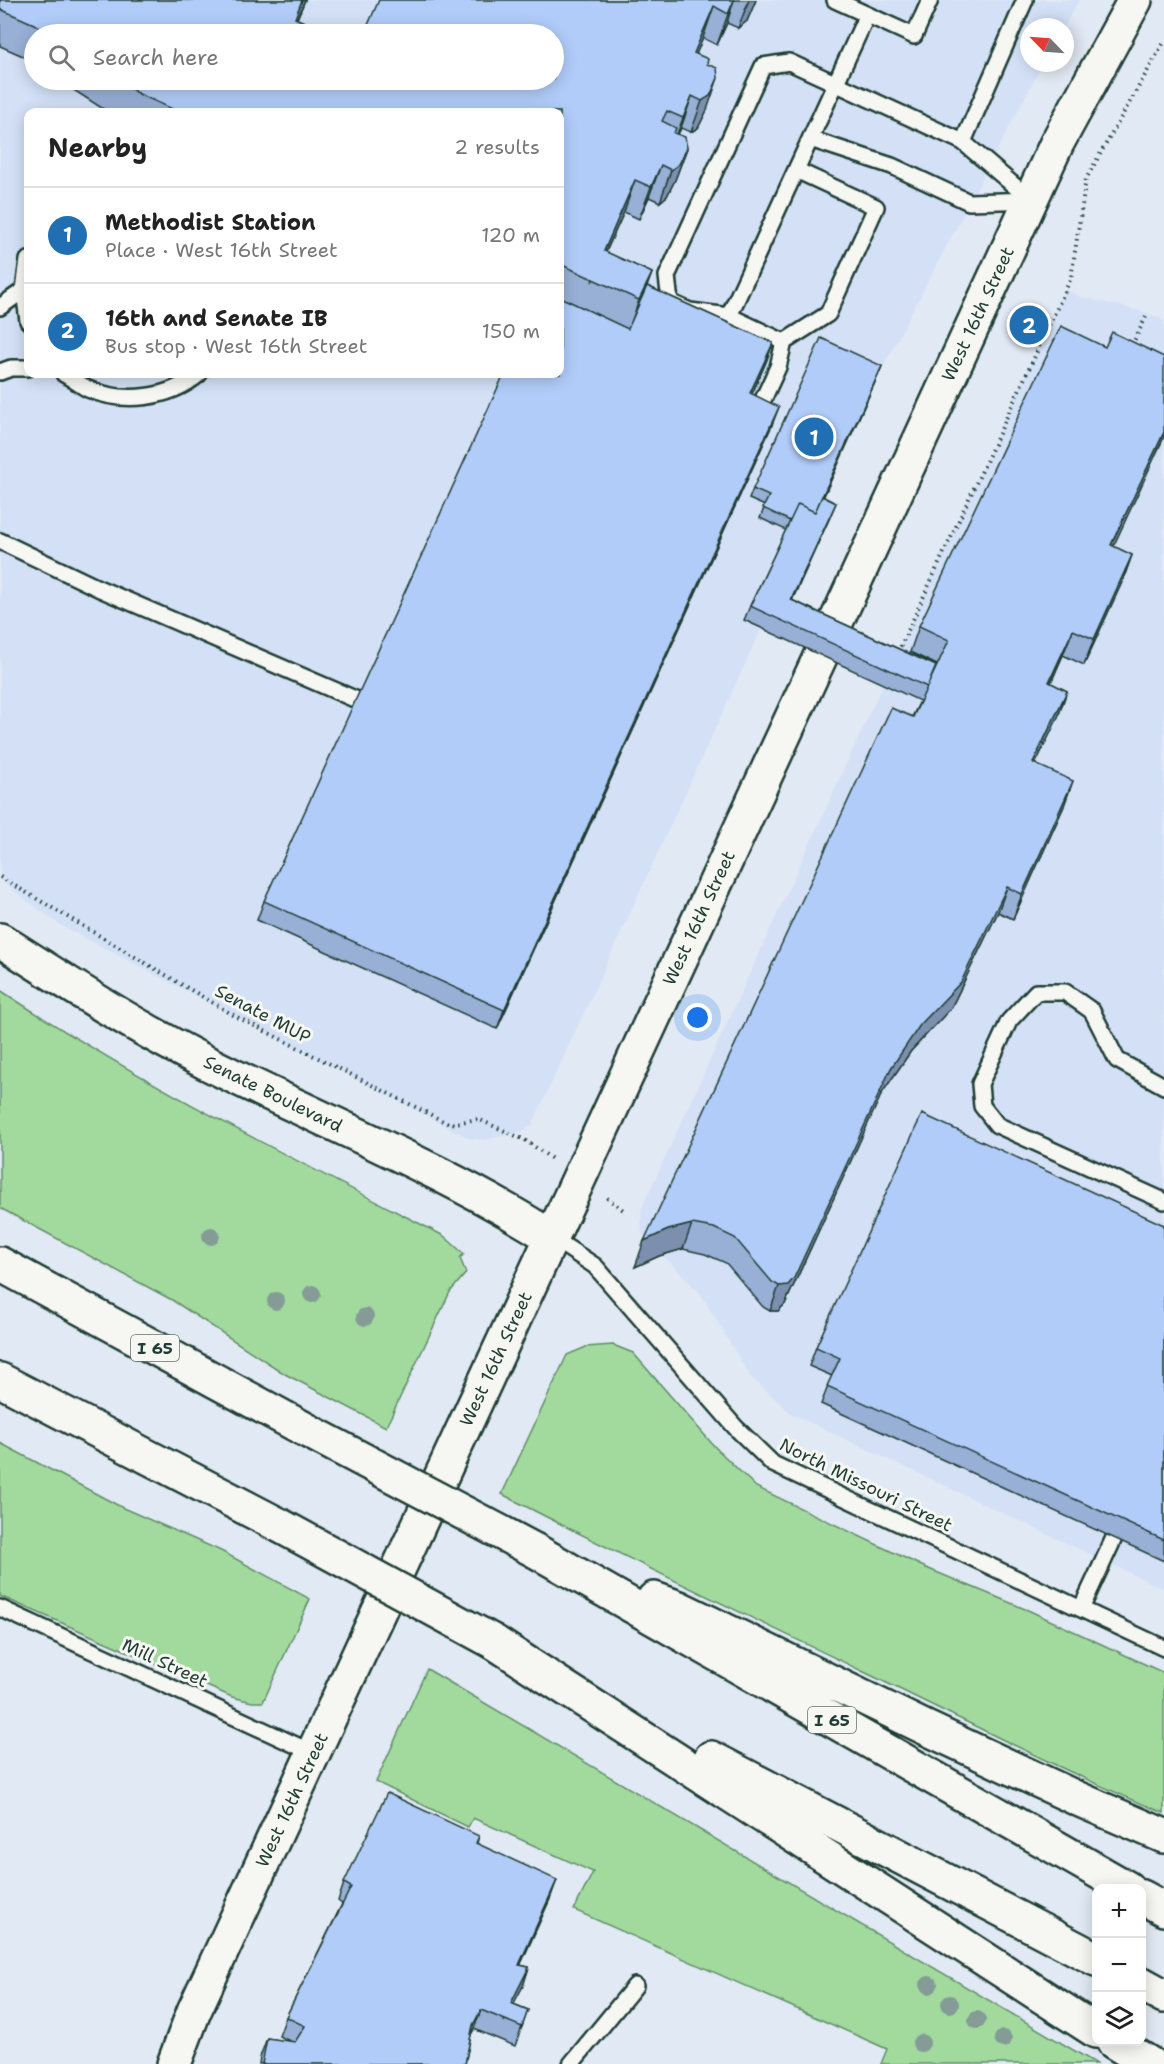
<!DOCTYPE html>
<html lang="en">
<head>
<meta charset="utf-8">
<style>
	body { margin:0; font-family:"Shantell Sans",sans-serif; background:#f2f2f2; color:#222 }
	.controls { position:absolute; right:18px; bottom:18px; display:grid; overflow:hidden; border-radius:12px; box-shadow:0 3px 15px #0003 }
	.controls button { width:54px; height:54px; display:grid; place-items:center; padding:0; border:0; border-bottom:2px solid #e0e0e0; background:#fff; color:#222; font:30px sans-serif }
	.compass { position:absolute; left:1020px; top:18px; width:54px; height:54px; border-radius:50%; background:#fff; box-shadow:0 3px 15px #0003; rotate:295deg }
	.you { position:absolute; left:698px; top:1018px; width:21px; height:21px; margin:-15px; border:4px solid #fff; border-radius:50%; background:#1a73e8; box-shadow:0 0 0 9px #1a73e833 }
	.badge { display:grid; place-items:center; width:39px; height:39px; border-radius:50%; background:#1f6fb2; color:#fff; font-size:20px; font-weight:700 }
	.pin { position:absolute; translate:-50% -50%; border:3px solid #fff; box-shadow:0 2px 6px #0006 }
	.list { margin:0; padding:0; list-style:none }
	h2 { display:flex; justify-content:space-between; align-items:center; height:78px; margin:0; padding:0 24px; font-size:26px }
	h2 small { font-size:20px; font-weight:400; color:#767676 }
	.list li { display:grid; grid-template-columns:39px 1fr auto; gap:18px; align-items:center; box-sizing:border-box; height:96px; padding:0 24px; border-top:2px solid #e0e0e0 }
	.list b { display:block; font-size:22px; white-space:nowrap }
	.list p { margin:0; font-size:20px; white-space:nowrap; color:#767676 }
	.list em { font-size:20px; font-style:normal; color:#767676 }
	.icon { flex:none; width:33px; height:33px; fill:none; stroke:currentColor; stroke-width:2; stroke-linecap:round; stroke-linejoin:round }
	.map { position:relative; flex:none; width:1164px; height:2064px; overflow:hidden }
	.search { position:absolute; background:#fff; box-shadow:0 3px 15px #0003; left:24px; top:24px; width:540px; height:66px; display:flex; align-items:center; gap:15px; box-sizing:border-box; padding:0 21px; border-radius:33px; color:#767676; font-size:22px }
	.panel { position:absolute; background:#fff; box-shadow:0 3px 15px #0003; left:24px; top:108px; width:540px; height:270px; border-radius:12px }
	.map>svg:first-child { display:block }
	.built { fill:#d3e0f6; fill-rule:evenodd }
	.green { fill:#a2da9e; stroke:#608c69; stroke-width:1.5 }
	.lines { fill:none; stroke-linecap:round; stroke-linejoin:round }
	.lane-casing { stroke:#1f3d34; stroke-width:20 }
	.secondary-casing { stroke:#1f3d34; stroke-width:38 }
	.highway-casing { stroke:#1f3d34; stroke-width:38 }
	.path { stroke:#1f3d34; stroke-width:4; stroke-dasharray:1.5 4.5; stroke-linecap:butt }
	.lane { stroke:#f6f6f2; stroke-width:15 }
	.secondary { stroke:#f6f6f2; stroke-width:33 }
	.highway { stroke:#f6f6f2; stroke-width:33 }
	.highway-bridge-casing { stroke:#1f3d34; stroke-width:38; stroke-linecap:butt }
	.highway-bridge { stroke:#f6f6f2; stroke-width:33 }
	.tree { fill:#859b96 }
	.wall { fill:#98afd6; stroke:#1f3d34; stroke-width:1.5 }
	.shaded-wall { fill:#7c8fae; stroke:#1f3d34; stroke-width:1.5 }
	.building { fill:#b1ccf9; stroke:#1f3d34; stroke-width:1.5 }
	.labels { text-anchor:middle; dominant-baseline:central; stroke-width:6; stroke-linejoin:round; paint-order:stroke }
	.shield { fill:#f6f6f2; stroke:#60746d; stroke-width:1.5 }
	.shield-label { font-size:16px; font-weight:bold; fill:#1f3d34 }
	.street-label { font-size:18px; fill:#1f3d34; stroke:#f6f6f2 }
</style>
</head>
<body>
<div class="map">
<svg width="1164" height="2064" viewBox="0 0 1164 2064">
	<rect width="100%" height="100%" fill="#e1e9f4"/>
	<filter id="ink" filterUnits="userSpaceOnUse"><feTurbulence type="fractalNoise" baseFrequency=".0167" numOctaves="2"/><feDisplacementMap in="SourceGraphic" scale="12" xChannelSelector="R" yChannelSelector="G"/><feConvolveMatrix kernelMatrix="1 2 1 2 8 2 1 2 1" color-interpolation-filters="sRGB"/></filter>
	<g filter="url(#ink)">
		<path class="built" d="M0 0H1079L1064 27H1029V63H1043L878 376 532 1125 520 1132 485 1140 469 1138 60 925 0 880ZM34 34H554V80H34ZM28 112H560V374H28Z
			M1065 289 1078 296 1148 313 1164 321V1589L792 1414 750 1376 700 1293 642 1234 641 1210Z"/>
		<path class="green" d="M0 990C142 1084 293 1159 444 1236L464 1254 460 1258 466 1273 450 1292 386 1427 285 1374 172 1300 0 1208Z
			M613 1345 633 1353 715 1447 756 1487 924 1567 1030 1611 1164 1673V1813C1062 1771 964 1720 864 1672 743 1613 622 1557 502 1494L567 1355 586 1347Z
			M0 1443 123 1508 221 1551 310 1599 263 1702H252L232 1697 0 1596Z
			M427 1669 1097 2064H881L887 2049 574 1910 593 1872 473 1818 468 1827 376 1782Z"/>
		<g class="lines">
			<defs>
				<path id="lane" d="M835 0 914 36 930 0
					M810 139 892 166 969 202 1031 200
					M963 142 1025 0
					M796 170 876 207 828 314 784 342 729 316 690 311 670 302 667 276 763 66 789 62 963 142 1031 200
					M28 260 24 290 28 321
					M0 307 24 290
					M729 316 867 15
					M0 372 11 368H28
					M64 374C72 378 80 385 88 389 124 404 169 399 199 374
					M755 417 778 367 784 342
					M0 541 98 588 357 700
					M1164 1086 1117 1060 1092 1011 1065 992H1036L1009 1021 980 1084 982 1106 997 1125 1164 1201
					M551 1237 595 1266 736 1428 773 1464 1164 1648
					M0 1608 315 1754
					M1081 1609 1114 1538
					M571 2064 635 1986"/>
				<path id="secondary" d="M831 633 1057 143 1135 0
					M0 940C67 983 135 1027 207 1063 322 1121 442 1168 551 1237
					M174 2064 194 2011 821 655"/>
				<path id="highway" d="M0 1264 310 1432
					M0 1380 279 1525
					M536 1551 1127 1888
					M654 1599 679 1608 924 1727 1076 1798 1164 1836
					M494 1642 1096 2031
					M711 1758 1096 1959
					M1142 1897 1164 1909
					M1142 1984 1164 1996
					M1114 2042 1150 2064"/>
			</defs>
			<use href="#lane" class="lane-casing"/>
			<use href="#secondary" class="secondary-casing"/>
			<use href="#highway" class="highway-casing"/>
			<path class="path" d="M1132 345 1148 313
				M898 652 1071 278 1086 179 1164 42
				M0 877 235 1016 449 1124 478 1119 525 1140 552 1159
				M607 1198 626 1212"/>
			<use href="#lane" class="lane"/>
			<use href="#secondary" class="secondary"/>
			<use href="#highway" class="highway"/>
			<defs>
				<path id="highway-bridge" d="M310 1432 536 1551
					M279 1525 494 1642"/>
			</defs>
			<use href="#highway-bridge" class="highway-bridge-casing"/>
			<use href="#highway-bridge" class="highway-bridge"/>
		</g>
		<g class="tree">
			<circle cx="211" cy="1236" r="9"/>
			<circle cx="312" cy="1294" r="9"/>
			<circle cx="276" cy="1301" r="9"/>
			<circle cx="365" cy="1317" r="9"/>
			<circle cx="929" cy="1985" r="9"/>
			<circle cx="950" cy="2004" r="9"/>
			<circle cx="977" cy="2020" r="9"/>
			<circle cx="1003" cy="2039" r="9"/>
			<circle cx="921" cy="2043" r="9"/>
		</g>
		<path class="wall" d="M0 0H305L297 19 332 34H34V64L23 56 0 46Z
			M379 0H756L747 21 738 28 727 23 717 45 703 38 696 54 707 64V110L698 128 691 132 681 128 678 134 687 148 675 180 667 196 660 202 649 197 639 219 624 212 606 252 652 273 647 286 773 343 766 362 752 394 772 425 497 1029 257 920 264 901 560 374V112H108L58 80H554Z
			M882 366 824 496 830 517 792 600 936 666 937 665 910 652 919 626 1113 546 1132 555 1123 580 1084 665 1063 655 1051 683 1067 691 1058 717 1035 764 1064 806 1013 919 998 912 951 1008 911 1051 882 1093 785 1304 778 1311H770L763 1307 726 1263 705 1254 683 1249 659 1256 635 1267 920 701 744 620 750 606 786 530 760 518 765 506 749 499 753 489Z
			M1164 1225V1561L821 1404 832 1376 809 1366 816 1347Z
			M479 1836 477 1843 550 1899 520 1965 529 1967 523 1986 513 2004 528 2010 515 2046 474 2029 471 2034 465 2064H259L260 2057 267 2038 292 2042 279 2036 286 2017 342 1904 338 1901 344 1883Z"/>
		<path class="shaded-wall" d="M302 0H305L290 34 295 18Z
			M734 0 727 23 717 45 728 14Z
			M749 0H756L747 21 738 28Z
			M714 6 703 38 683 85 694 53Z
			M718 78 707 110 698 128 691 132 702 101Z
			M692 96 681 128 671 150 683 118Z
			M687 148 675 180 667 196 660 202 671 170Z
			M661 165 649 197 639 219 651 187Z
			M635 180 624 212 592 282 604 251Z
			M652 273 640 305 628 332 639 300Z
			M773 343 766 362 744 412 750 393Z
			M882 366 878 376 810 526 814 516Z
			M779 407 772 425 497 1029 504 1010Z
			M1164 432V437L1102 571 1111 545Z
			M836 503 830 517 786 614 791 600Z
			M1132 555 1123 580 1084 665 1094 639Z
			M1073 630 1063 655 1040 707 1049 682Z
			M1067 691 1058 717 1024 788 1033 763Z
			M1073 781 1064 806 1013 919 1022 894Z
			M1007 887 998 912 951 1008 911 1051 882 1093 785 1304 778 1311H770L779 1286 891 1068Z
			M692 1224 683 1249 659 1256 635 1267 644 1241 668 1230Z
			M557 1880 550 1899 512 1984 519 1965Z
			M529 1967 523 1986 504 2022 511 2003Z
			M481 2010 474 2029 466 2044 473 2025Z"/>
		<path class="building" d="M0 0H302L295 18 332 34H49L34 24 0 9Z
			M379 0H734L728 14 714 6 694 53 708 59 707 64 717 68 718 78 710 96 702 101 692 96 683 118 667 111 662 121 676 128 674 133 685 137 687 148 679 164 671 170 661 165 651 187 635 180 604 251 652 273 639 300 560 264V112H179L139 94 117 80H554V34H364Z
			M647 286 773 343 750 393 779 407 504 1010 264 901 504 374H560V297L628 329Z
			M1061 326 1105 347 1112 332 1164 357V432L1111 545 1132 555 1094 639 1073 630 1049 682 1067 691 1033 763 1073 781 1022 894 1007 887 961 982 920 1025 891 1068 794 1278 788 1285 779 1286 772 1282 735 1238 714 1228 692 1224 668 1230 644 1241 891 708 913 717 949 640 919 626Z
			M821 338 882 366 815 512 798 504 790 521 763 508 769 496 753 489Z
			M822 496 836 503 791 600 936 666 927 687 750 606 798 504 815 512Z
			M922 1114 1164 1225V1540L827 1386 840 1358 816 1347Z
			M387 1793 479 1836 476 1843 557 1880 519 1965 529 1967 511 2003 528 2010 522 2027 481 2010 473 2025 465 2064H262L267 2038 295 2042 305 2026 286 2017 351 1887 344 1883Z"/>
	</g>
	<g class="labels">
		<g class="shield">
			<rect x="131" y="1335" width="48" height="26" rx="4.5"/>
			<rect x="808" y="1707" width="48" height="26" rx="4.5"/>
		</g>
		<g class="shield-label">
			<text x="155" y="1348">I 65</text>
			<text x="832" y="1720">I 65</text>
		</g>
		<g class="street-label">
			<text transform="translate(978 314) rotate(-65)">West 16th Street</text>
			<text transform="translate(699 918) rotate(-65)">West 16th Street</text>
			<text transform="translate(263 1014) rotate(28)">Senate MUP</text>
			<text transform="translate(273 1094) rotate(26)">Senate Boulevard</text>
			<text transform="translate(496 1359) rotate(-65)">West 16th Street</text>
			<text transform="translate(866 1485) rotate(26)">North Missouri Street</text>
			<text transform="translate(165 1663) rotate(25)">Mill Street</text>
			<text transform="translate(292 1800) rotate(-65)">West 16th Street</text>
		</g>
	</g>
</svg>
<div class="controls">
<button>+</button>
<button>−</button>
<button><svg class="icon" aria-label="layers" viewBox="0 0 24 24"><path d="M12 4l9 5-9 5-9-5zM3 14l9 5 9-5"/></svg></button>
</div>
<svg class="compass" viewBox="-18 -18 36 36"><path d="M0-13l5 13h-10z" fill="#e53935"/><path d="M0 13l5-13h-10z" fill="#767676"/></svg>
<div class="you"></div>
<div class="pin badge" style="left:814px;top:437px">1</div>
<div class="pin badge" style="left:1029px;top:325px">2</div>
<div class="search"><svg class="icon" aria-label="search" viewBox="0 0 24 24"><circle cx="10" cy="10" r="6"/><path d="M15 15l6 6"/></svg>Search here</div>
<section class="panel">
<h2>Nearby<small>2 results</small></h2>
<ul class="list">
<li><span class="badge">1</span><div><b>Methodist Station</b><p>Place · West 16th Street</p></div><em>120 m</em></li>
<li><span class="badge">2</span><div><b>16th and Senate IB</b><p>Bus stop · West 16th Street</p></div><em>150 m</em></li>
</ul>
</section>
</div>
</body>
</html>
